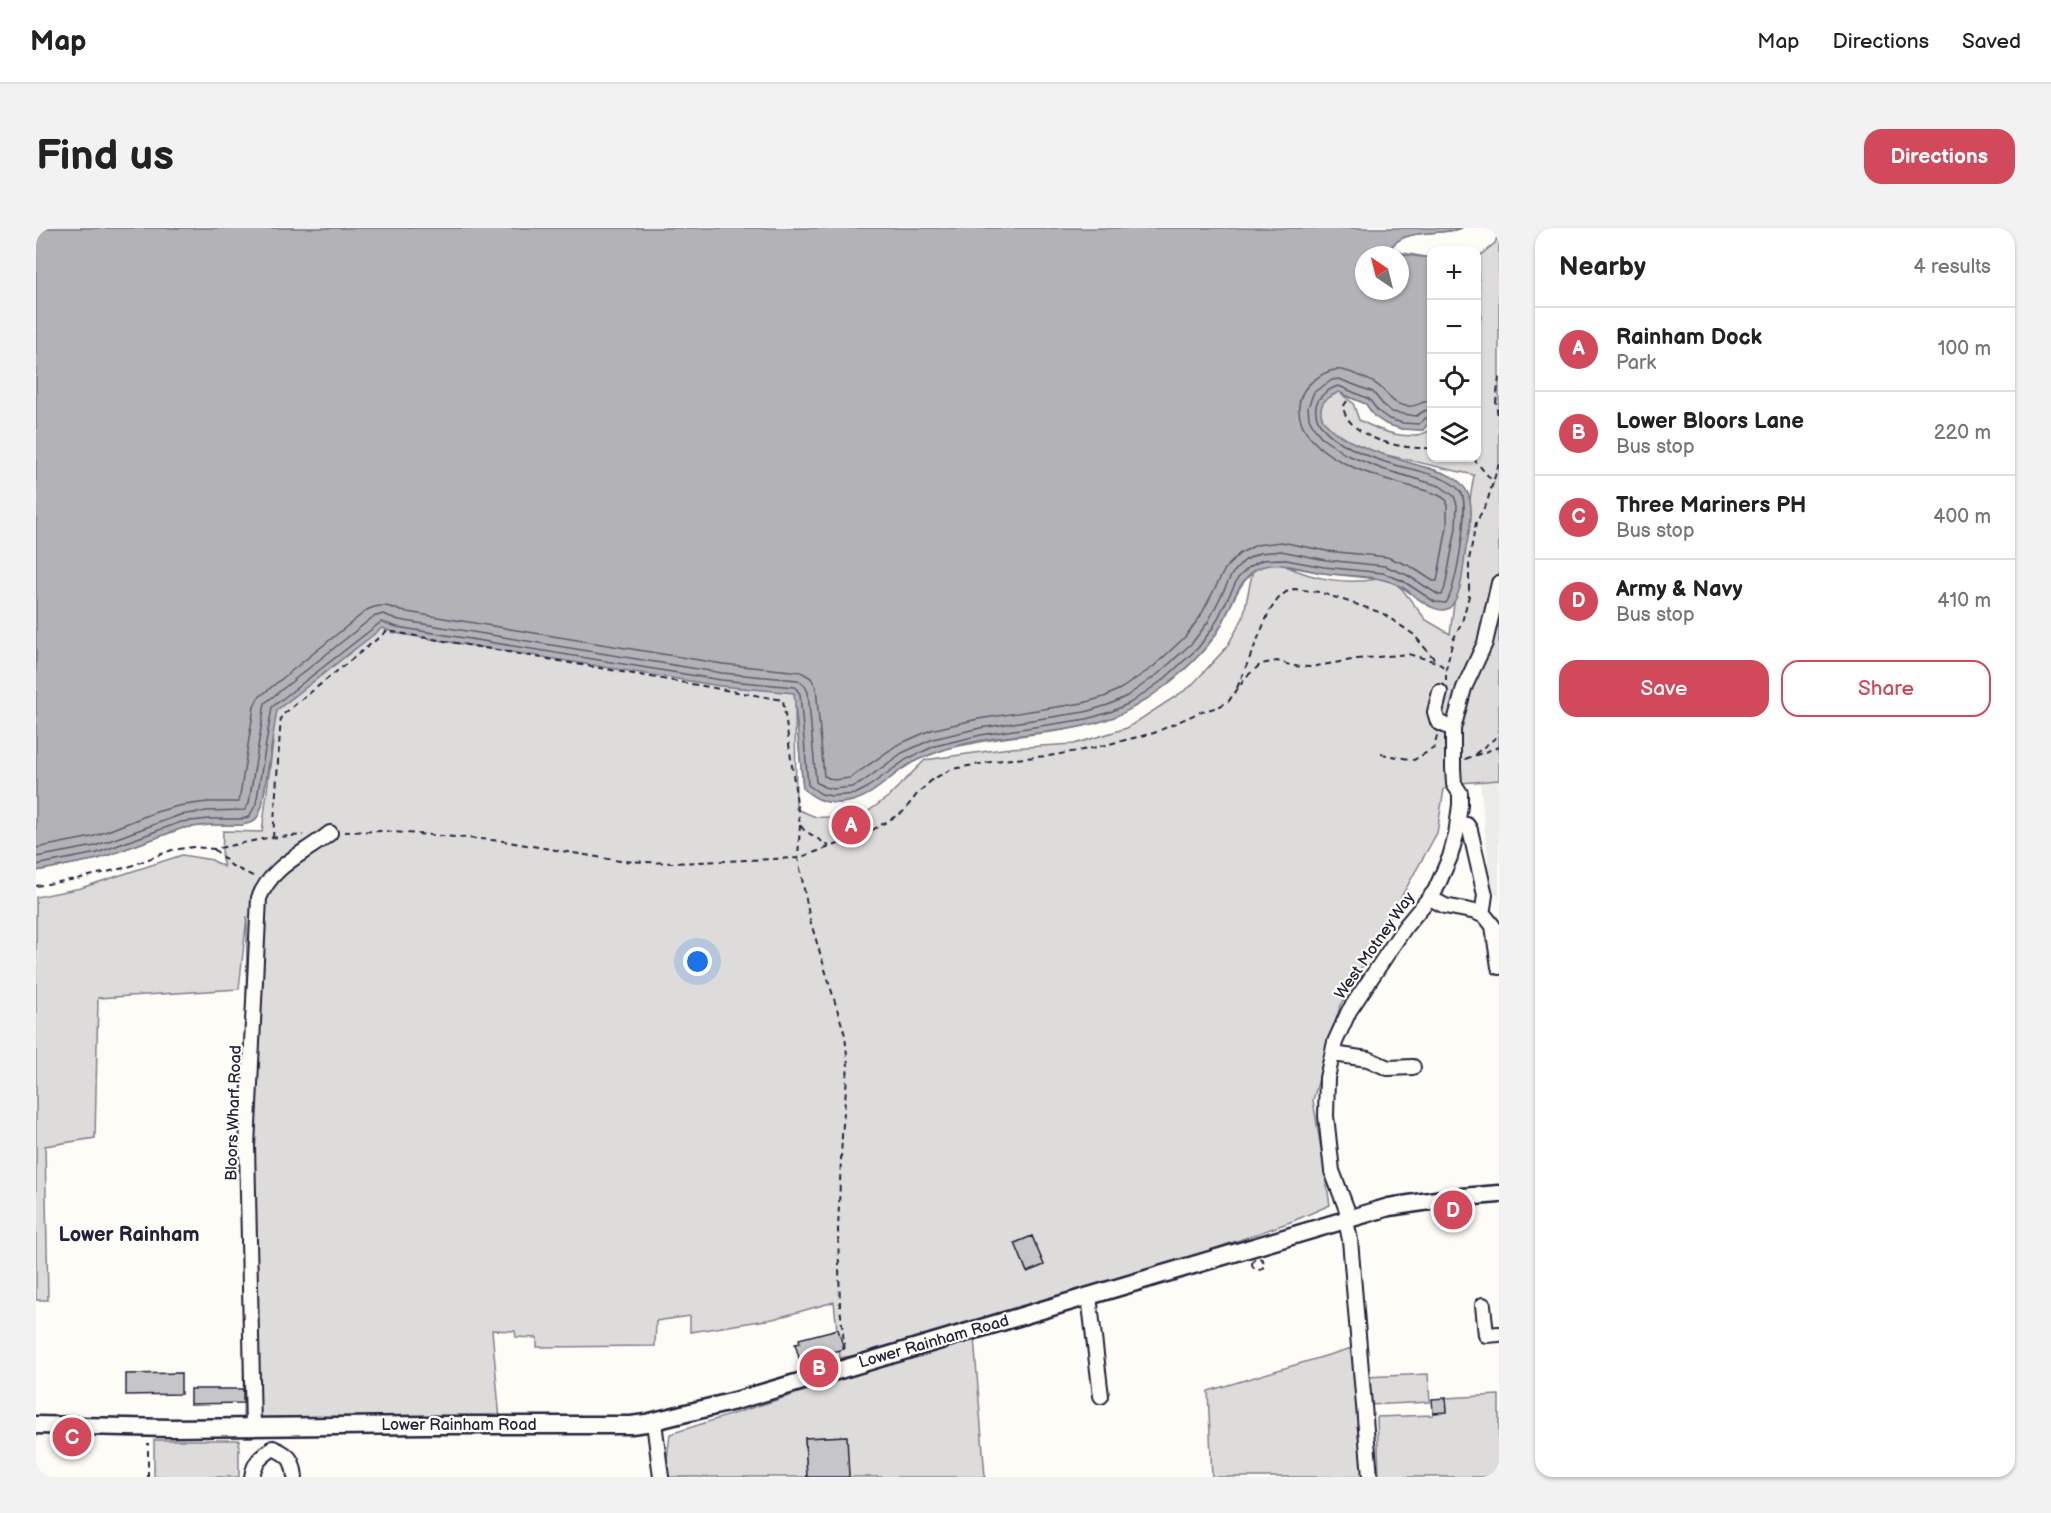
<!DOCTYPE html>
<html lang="en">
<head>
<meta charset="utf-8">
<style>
	body { margin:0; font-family:"Balsamiq Sans",sans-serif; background:#f2f2f2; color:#222 }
	.controls { position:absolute; right:18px; top:18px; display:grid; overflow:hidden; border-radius:12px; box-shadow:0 2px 4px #0004 }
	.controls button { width:54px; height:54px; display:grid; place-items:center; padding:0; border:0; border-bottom:2px solid #e0e0e0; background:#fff; color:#222; font:30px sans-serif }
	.compass { position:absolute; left:1319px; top:18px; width:54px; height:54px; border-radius:50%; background:#fff; box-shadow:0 2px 4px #0004; rotate:325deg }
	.you { position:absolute; left:662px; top:734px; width:21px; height:21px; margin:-15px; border:4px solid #fff; border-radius:50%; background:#1a73e8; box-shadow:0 0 0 9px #1a73e833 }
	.badge { display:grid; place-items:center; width:39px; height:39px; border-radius:50%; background:#d1495b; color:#fff; font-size:20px; font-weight:700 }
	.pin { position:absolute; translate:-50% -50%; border:3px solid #fff; box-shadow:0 2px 6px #0006 }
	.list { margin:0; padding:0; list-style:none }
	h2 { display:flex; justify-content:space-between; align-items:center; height:78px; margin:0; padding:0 24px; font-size:26px }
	h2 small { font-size:20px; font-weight:400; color:#767676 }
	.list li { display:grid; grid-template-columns:39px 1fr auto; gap:18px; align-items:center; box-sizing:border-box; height:84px; padding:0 24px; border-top:2px solid #e0e0e0 }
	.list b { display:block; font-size:22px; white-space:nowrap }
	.list p { margin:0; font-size:20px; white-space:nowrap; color:#767676 }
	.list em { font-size:20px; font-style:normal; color:#767676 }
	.actions { display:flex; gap:12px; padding:18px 24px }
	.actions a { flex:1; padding:14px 0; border:2px solid #d1495b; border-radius:18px; text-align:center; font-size:21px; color:#d1495b }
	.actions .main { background:#d1495b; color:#fff }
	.icon { flex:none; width:33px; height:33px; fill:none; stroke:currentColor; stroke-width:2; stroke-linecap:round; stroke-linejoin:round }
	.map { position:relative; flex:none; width:1463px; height:1249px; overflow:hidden; border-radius:18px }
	header { display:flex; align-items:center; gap:36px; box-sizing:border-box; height:84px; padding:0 30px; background:#fff; border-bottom:2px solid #e0e0e0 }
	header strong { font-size:28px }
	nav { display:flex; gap:33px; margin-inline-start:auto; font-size:21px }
	.intro { display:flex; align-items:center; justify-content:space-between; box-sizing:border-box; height:144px; padding:0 36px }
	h1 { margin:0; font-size:42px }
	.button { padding:15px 27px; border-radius:18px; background:#d1495b; color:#fff; font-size:21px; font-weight:700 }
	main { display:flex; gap:36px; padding:0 36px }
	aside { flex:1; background:#fff; border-radius:18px; box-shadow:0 2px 4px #0004 }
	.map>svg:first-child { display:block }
	.built { fill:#ecece9 }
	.green { fill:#dddcdb; stroke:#807f8b; stroke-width:1.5; fill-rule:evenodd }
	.water { fill:#b2b2b7; stroke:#787885; stroke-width:1.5; fill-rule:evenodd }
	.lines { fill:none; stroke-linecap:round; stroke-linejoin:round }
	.shore { stroke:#5c5c6d; stroke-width:1.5 }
	.building { fill:#c6c6c8; stroke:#22223b; stroke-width:1.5 }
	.minor-casing { stroke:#22223b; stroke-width:18 }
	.major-casing { stroke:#22223b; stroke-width:21 }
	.path { stroke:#22223b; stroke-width:2; stroke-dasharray:6 4.5; stroke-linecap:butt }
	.minor { stroke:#fdfcf7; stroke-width:14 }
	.major { stroke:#fdfcf7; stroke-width:16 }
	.labels { text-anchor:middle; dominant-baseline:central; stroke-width:4.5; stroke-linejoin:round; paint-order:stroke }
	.street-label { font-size:16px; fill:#22223b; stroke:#fdfcf7 }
	.quarter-label { font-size:20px; font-weight:bold; fill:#22223b; stroke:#fdfcf7 }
</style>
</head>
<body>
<header>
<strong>Map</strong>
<nav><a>Map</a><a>Directions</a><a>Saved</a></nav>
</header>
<div class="intro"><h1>Find us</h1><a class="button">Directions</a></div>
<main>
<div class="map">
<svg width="1463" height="1249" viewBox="0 0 1463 1249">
	<rect width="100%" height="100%" fill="#fdfcf7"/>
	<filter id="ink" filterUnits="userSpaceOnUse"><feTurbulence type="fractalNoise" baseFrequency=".0167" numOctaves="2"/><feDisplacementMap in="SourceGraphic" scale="12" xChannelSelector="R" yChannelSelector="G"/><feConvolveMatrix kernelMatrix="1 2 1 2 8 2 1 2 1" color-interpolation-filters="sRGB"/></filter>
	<g filter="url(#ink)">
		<path class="built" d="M1463 552V674L1461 667 1457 664 1454 652 1444 554Z"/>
		<path class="green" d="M0 0H637L743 60 1426 0C1404 8 1371 0 1356 18L1357 23 1395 30V192L1387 202 1366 201 1350 196 1338 188 1330 176 1305 166 1317 175 1323 192C1344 203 1372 215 1395 202L1396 230H1440V107L1445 89 1441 30 1459 15 1463 4V552L1424 555 1408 561 1401 605 1304 778 1277 872 1294 977 1257 993 1158 1028 1022 1073 979 1081 866 1118 804 1130 798 1074 737 1091 654 1104V1088L620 1093 619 1118 501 1119V1110L480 1109 479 1103 456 1102 464 1192 207 1196 211 688 203 761 62 770 59 910 9 918 12 1072H0V669L45 660 146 627 176 632 188 639 186 631 187 603 226 604 237 514 226 578 222 588 217 594 206 597H173L147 600 62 631 0 643ZM1328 27H1364V63H1328ZM1346 226 1438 247 1434 271C1421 236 1375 241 1346 226ZM1250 338 1287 345 1341 351C1311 357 1277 351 1250 338ZM1216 346 1207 390 1190 420 1154 459 1091 500 1038 516 974 520 889 532 852 569 823 590 780 589 760 581 759 477 767 560C779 572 795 577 812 574 837 569 853 548 874 536 881 531 891 528 899 525 910 520 922 518 934 516 981 505 1032 507 1077 489 1097 482 1115 469 1131 456 1151 440 1171 422 1184 400 1194 383 1200 358 1216 346ZM1361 357C1379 364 1400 394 1418 375L1414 406 1390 392 1366 361ZM996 1008 1008 1037 991 1044 979 1015Z
			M938 1109 949 1249H813L810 1208 769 1210 771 1249H629L634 1206Z
			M1316 1120 1329 1249H1176L1172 1163Z
			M1392 1146 1394 1174 1332 1177 1330 1149Z
			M1463 1167V1249H1343L1341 1189 1397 1187V1185L1411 1183 1410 1170Z
			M118 1212H203V1249H118Z"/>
		<path class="water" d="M0 0H1426C1404 8 1371 0 1356 18L1357 23 1362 26 1395 30V192L1387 202 1366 201 1350 196 1338 188 1330 176 1303 164C1297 167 1288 171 1286 177 1272 214 1389 237 1410 246 1418 249 1426 255 1430 262 1440 278 1433 303 1430 320 1427 337 1427 363 1416 377 1404 393 1378 366 1366 359 1342 346 1313 349 1287 345 1273 343 1259 338 1245 337 1234 336 1223 338 1215 345 1199 359 1194 383 1183 401 1170 423 1148 443 1128 459 1112 470 1096 482 1078 489 1022 511 955 502 899 525 891 528 882 531 874 536 853 548 837 570 811 574 794 577 779 572 767 560L758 465 684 458 359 405 346 400 241 482 226 578 222 588 217 594 206 597H173L147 600 62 631 0 643ZM1328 27H1364V63H1328Z"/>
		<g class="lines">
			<path class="shore" d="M0 620 56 609 120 584 142 578 171 574H203L218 479 222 470 331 382C344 375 353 378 365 383L687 436 765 444 775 450 780 459 788 548 798 552 814 550 861 517 895 502 942 491 1047 475 1068 469 1086 460 1117 439 1149 409 1164 389 1189 341 1203 326 1220 317 1245 314 1291 323 1351 329 1374 338 1397 353H1401L1411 299V273C1402 264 1386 262 1373 258 1338 248 1282 233 1266 196 1261 185 1262 171 1269 161 1275 153 1289 143 1299 142 1309 140 1338 153 1345 160 1354 168 1356 176 1370 178 1379 180 1386 173 1396 172
				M0 629 59 618 144 587 171 583 209 582 213 575 229 475 337 389 347 386 363 392 686 445 762 452 769 458 772 464 780 554 788 559 797 561 816 559 825 555 866 525 897 511 944 500 1049 484 1072 477 1091 468 1122 446 1156 415 1172 394 1196 346 1208 333 1223 325 1245 323 1290 332 1349 338 1371 347 1403 367H1406L1409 359 1420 300 1421 277 1418 268 1404 258 1346 241 1309 226 1287 211 1279 201 1273 190 1272 179 1278 164 1296 152 1303 151 1337 164 1348 178 1356 184 1380 188 1388 183 1396 181
				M0 637 61 625 145 594 173 591H205L213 589 220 576 236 479 345 394 361 399 685 452 759 459 764 466 772 557 785 566 796 568 819 566 829 561 871 531 899 518 945 507 1051 491 1074 484 1094 475 1127 452 1162 420 1178 398 1202 350 1213 339 1226 332 1245 331 1288 339 1347 345 1367 353 1399 374 1410 375C1420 363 1434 277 1425 264 1412 246 1370 241 1349 234 1328 227 1275 207 1280 178 1282 168 1294 160 1303 158L1333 171 1342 183 1353 191 1367 195 1383 196 1390 190 1396 189"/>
		</g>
		<path class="building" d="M996 1008 1008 1037 991 1044 979 1015Z
			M802 1101 808 1121 764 1133 759 1116 764 1115 763 1111Z
			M145 1145V1166L90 1167V1146Z
			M154 1161H207V1175L154 1176Z
			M1410 1170 1411 1184 1397 1185 1396 1171Z
			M811 1208 813 1249H771L769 1210Z"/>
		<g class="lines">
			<defs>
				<path id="minor" d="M1404 464 1399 484 1402 494 1417 501
					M1422 595 1431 597 1434 602 1449 667 1446 687
					M1394 670 1409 678 1440 684 1450 689 1457 698 1463 739
					M1297 826 1332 831 1352 840 1377 839
					M1053 1068 1065 1168
					M1447 1077 1450 1107 1463 1106
					M618 1194 625 1249
					M217 1200 211 918 223 670C237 636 267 627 294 605
					M237 1220C253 1227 257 1231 259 1249
					M216 1249C218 1234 225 1229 237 1220
					M1334 1249 1314 1012 1310 992 1311 982 1296 943 1290 888 1291 850 1299 814 1313 783 1369 699 1399 663 1414 629 1420 607 1424 577V565L1418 556 1417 540V501L1428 460 1449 415 1463 355"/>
				<path id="major" d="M0 1197 134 1200 389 1197H595L610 1195 699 1173 1353 979 1414 970 1463 966"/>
			</defs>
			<use href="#minor" class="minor-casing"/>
			<use href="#major" class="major-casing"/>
			<path class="path" d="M1463 149 1460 174 1463 197
				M1311 173 1307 179C1313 211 1368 222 1396 220
				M1437 230 1458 255
				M1410 453V441L1417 412 1426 394 1433 368V332L1440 295 1451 274 1463 235
				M1201 460 1233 384 1242 371 1250 364 1258 361 1283 364 1346 385 1377 406 1400 433
				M1345 526 1378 532 1398 520 1401 508
				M1439 526 1463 507
				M1429 531 1463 519
				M764 597 762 630 774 692 809 807 812 837 806 908 802 1001 804 1078 809 1124
				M308 604 346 603 467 613 584 633 637 635 762 630 814 612 838 601 867 584 882 565 897 551 916 541 966 532 1012 528 1053 521 1118 505 1164 484 1182 479 1192 474 1211 448 1225 436 1241 433 1257 438 1275 439 1321 431 1372 426 1401 434 1410 441
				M237 610 245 488 351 403 747 472 764 597 768 602 793 618
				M178 621 196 638 219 649
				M0 658 45 650 92 639 136 622 157 619 178 621 231 610 267 607
				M1216 1036a6 6 0 1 1 12 0a6 6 0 1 1-12 0Z
				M112 1249V1215"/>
			<use href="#minor" class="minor"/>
			<use href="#major" class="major"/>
		</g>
	</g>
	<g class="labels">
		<g class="street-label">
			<text transform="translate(1339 718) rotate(-55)">West Motney Way</text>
			<text transform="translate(198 885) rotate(-88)">Bloors Wharf Road</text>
			<text transform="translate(898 1114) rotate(-16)">Lower Rainham Road</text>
			<text x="423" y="1197">Lower Rainham Road</text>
		</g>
		<g class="quarter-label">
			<text x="93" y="1007">Lower Rainham</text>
		</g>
	</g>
</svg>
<div class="controls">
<button>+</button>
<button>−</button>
<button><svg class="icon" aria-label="locate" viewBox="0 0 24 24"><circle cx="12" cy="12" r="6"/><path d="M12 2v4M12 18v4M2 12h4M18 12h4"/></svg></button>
<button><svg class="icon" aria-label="layers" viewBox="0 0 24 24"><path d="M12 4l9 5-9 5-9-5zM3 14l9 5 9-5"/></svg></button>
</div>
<svg class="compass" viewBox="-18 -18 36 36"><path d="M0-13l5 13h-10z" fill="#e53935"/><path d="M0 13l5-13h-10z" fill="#767676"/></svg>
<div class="you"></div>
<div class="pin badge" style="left:815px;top:597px">A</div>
<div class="pin badge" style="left:783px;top:1140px">B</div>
<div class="pin badge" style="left:36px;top:1209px">C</div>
<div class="pin badge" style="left:1417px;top:982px">D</div>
</div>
<aside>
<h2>Nearby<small>4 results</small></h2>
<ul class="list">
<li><span class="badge">A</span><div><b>Rainham Dock</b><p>Park</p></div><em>100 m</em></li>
<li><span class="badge">B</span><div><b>Lower Bloors Lane</b><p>Bus stop</p></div><em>220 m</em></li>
<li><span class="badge">C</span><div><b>Three Mariners PH</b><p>Bus stop</p></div><em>400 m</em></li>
<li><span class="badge">D</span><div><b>Army &amp; Navy</b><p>Bus stop</p></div><em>410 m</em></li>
</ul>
<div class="actions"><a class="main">Save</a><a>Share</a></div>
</aside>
</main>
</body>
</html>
